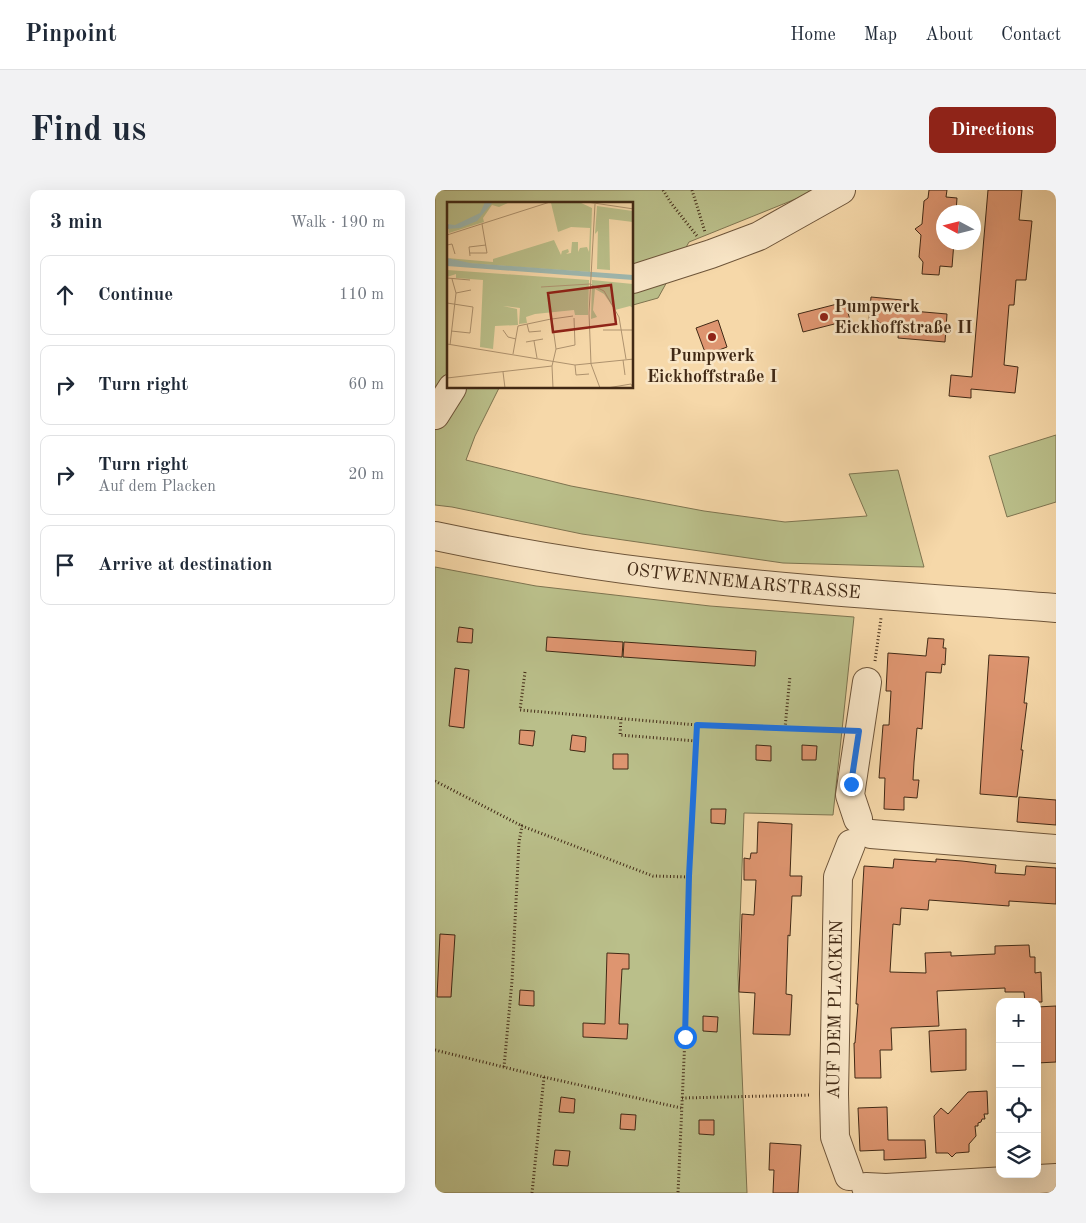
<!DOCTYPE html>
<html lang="en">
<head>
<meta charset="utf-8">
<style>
	body { margin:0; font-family:"Old Standard TT",serif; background:#f2f2f3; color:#1f2937 }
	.controls { position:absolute; right:15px; bottom:15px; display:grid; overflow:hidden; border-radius:10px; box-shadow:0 5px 20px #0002 }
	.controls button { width:45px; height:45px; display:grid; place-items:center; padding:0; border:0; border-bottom:1px solid #e0e1e3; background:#fff; color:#1f2937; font:25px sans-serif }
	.compass { position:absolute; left:501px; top:15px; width:45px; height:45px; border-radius:50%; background:#fff; box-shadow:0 5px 20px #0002; rotate:277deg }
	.stop { position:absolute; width:15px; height:15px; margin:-11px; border:4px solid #1a73e8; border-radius:50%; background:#fff }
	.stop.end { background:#1a73e8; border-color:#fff; box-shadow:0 1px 5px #0008 }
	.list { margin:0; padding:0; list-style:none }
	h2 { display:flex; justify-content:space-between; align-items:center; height:65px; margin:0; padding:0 20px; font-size:21px }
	h2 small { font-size:16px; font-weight:400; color:#747a83 }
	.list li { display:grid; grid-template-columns:32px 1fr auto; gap:15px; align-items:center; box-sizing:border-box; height:80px; margin:0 10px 10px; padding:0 10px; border:1px solid #e0e1e3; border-radius:10px }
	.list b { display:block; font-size:19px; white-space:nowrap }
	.list p { margin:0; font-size:16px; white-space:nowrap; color:#747a83 }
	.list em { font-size:16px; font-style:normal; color:#747a83 }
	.icon { flex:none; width:28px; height:28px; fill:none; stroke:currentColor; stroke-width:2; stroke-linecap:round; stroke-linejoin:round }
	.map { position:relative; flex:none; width:621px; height:1003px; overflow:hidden; border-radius:10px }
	header { display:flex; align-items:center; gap:30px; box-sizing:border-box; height:70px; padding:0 25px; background:#fff; border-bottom:1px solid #e0e1e3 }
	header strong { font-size:24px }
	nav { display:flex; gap:28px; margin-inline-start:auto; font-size:18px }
	.intro { display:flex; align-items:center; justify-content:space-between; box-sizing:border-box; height:120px; padding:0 30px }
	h1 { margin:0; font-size:35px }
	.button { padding:12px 22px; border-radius:10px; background:#8f2418; color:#fff; font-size:18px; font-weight:700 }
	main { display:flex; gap:30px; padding:0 30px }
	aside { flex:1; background:#fff; border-radius:10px; box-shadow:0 5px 20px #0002 }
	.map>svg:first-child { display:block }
	.green { fill:#babf8a; stroke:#7e7450 }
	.building { fill:#de9570; stroke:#412915 }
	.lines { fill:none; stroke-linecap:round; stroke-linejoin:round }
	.minor-casing { stroke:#6e553a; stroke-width:30 }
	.path { stroke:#412915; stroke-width:3; stroke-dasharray:1 2.5; stroke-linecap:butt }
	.minor { stroke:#f9e6c7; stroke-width:28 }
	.route { stroke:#1a73e8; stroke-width:6 }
	.poi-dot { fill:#8f2418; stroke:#f9e6c7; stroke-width:2 }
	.labels { text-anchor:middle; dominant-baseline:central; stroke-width:5; stroke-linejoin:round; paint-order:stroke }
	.poi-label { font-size:18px; font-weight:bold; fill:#412915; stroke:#f9e6c7; text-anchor:start }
	.street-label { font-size:18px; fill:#412915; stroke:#f9e6c7 }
	.inset-road { fill:none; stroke:#ae926e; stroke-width:1 }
	.view { fill:#8f2418; fill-opacity:0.15; stroke:#8f2418; stroke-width:2.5 }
	.inset-edge { fill:none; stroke:#412915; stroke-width:2.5 }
</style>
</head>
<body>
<header>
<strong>Pinpoint</strong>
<nav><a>Home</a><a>Map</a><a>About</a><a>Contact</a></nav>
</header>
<div class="intro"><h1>Find us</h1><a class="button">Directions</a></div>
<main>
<aside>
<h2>3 min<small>Walk · 190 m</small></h2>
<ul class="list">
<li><svg class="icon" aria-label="ahead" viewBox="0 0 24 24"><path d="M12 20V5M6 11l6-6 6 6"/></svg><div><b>Continue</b></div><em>110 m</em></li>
<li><svg class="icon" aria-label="right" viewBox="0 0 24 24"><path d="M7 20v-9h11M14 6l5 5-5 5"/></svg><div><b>Turn right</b></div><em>60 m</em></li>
<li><svg class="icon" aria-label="right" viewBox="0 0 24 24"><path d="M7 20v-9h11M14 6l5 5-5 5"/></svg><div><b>Turn right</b><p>Auf dem Placken</p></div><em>20 m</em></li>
<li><svg class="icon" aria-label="arrive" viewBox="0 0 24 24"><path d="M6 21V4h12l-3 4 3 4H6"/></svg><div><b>Arrive at destination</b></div></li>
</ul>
</aside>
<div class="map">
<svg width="621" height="1003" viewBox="0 0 621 1003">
	<rect width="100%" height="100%" fill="#f6d8a9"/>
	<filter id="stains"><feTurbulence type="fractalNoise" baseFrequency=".004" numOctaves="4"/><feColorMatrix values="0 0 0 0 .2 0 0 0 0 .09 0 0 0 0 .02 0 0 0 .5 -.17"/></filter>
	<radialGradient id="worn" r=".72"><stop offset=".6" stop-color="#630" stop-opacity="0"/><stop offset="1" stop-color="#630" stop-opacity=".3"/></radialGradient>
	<path class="green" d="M0 0H383L254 52 223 108 198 115V14H14V198H64L40 246 31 270 136 296 269 321 350 332 432 326 414 284 463 280 489 377 348 373 147 344 17 317 0 315Z
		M621 245V312L572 327 554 266Z
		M0 377 101 396 275 416 419 427 398 625 309 623 303 785 312 1003H0Z"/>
	<path class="building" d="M494 0H512L511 7 522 8 521 22H508V52H519L517 77 505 76 504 85 487 84 488 72 484 67 486 45 480 39 487 34 489 11 493 8Z
		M553 0H587L584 30 597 31 591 90H581L579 115H574L569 175 583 177 580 203 536 199V208L514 206 516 185 537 187Z
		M436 107 467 110 466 120 512 124 510 152 463 148 464 135 443 133V131L434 130Z
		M410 112 415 130 368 142 363 124Z
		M283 130 292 157 271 165 261 138Z
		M24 437 38 439 37 453 22 452Z
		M112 447 188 452 187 467 111 461Z
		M493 448 509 449 508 458H511L510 475 507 474 506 483 491 482 487 539 482 538 479 572 478 590H484L482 608 469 607V620L449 619 450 588H444L448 535H454L456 501H451L453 463 491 466Z
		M189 452 321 461 320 476 188 467Z
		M554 465 594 467 589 513H592L586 560H588L582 607 545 604Z
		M20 478 34 480 29 538 14 536Z
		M85 540 100 541 98 556 84 554Z
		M137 545 151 547 150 562 135 560Z
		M321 555 336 556V571L321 570Z
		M367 555 382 556 381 570H367Z
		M178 564H193V579H178Z
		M584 607 621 610V635L582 632Z
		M276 619H291L290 634 276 633Z
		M323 632 357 634 355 686H367L366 706H357L355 746 353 745 351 804 357 805 355 845 318 844 320 803 304 802 307 724 319 725 321 690H309V668L315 669 316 663H322Z
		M459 669 501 672V669L527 671 561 675 560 683 590 685 591 676 621 678V714L574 711V716L494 710 493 720 466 718 465 735 458 734 455 782 491 783 490 763 516 762V766L560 764V756L594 755 595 767H600V783L606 782 607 812H590L589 802H570V798L502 801 504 836 456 838 457 860H445L446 888H420L419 853H420L423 814H421L429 676 458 678Z
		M5 744 20 745 16 807H2Z
		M172 763 194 764V779H187L184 834H193L192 849 148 847V833L170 834Z
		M85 800 99 801V816L84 815Z
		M621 816V872L602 873V817Z
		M268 826 283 827 282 842 268 841Z
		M531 839V880L496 882 494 841Z
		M552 901 553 924H549L550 929H547L546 932 543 933V936H540L541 946 534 954V962L521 963 517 967 513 963H501L499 926 506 918 513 924 533 902Z
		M126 907 140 909 139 923 124 922Z
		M452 917 453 950H490L491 968 449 970V960L425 961 423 918Z
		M186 924 201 925 200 940 185 939Z
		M264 930H279V945L264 944Z
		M335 953 366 955 363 1003H338L339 980H334Z
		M120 960 135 961 133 976 118 975Z"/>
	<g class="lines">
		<defs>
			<g id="minor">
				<path d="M198 89 276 64 324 46 406 0"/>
				<path d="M0 225 17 198"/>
				<path id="s1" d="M0 346C75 362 152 375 228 384 358 400 490 408 621 418"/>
				<path d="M423 629 415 605 432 492"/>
				<path d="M436 644 621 659"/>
				<path id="s2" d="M414 986 400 947 399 904 403 687 416 654"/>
				<path d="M431 997 451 998 621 988"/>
			</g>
		</defs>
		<use href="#minor" class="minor-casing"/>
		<path class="path" d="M228 0 236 13 262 46
			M257 0 270 42
			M440 471 446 428
			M90 482 85 520 262 535 254 687 250 847 243 1003
			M186 529 185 545 261 551
			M262 535 403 540
			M350 538 355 486
			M0 591 87 636
			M0 860 109 887 246 918
			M69 877 77 791 84 652 87 636 218 686 254 687
			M247 908 376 905
			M97 1003 109 887"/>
		<use href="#minor" class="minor"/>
	</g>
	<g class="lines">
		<path class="route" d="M250 847 254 686 262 535 424 541 416 594"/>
	</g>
	<g class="poi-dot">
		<circle cx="389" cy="127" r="5"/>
		<circle cx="277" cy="147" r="5"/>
	</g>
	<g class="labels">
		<g class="poi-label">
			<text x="399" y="117">Pumpwerk<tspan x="399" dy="21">Eickhoffstraße II</tspan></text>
			<text x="277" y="166" text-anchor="middle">Pumpwerk<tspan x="277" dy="21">Eickhoffstraße I</tspan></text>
		</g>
		<g class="street-label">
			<text stroke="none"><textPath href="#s1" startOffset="312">OSTWENNEMARSTRASSE</textPath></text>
			<text stroke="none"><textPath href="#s2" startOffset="169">AUF DEM PLACKEN</textPath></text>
		</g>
	</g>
	<g transform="translate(12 12)">
		<rect width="186" height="186" fill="#f6d8a9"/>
		<path d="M0 0H63L52 5 45 3 36 16 37 20 2 31ZM132 0 145 6 143 70 17 61 0 56 46 60V57L107 38 114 53 115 49 121 47 122 50 119 52 124 51 125 40H131V50L133 46 140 45 142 50 143 26 124 25 111 30 104 1ZM150 4 186 9V20L162 17 148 32ZM162 17 163 68 150 67 151 27ZM0 68 142 78 141 113H128L127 108 88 112 79 115 80 121 72 122 73 106 56 104 70 107 71 123 48 124 46 147 33 145 36 78 9 76V72L0 75ZM145 78 186 82V106L183 104 168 108 157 92 148 87 146 108 150 115 144 117Z" fill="#babf8a"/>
		<path d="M38 0H46L30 19 13 26 0 27V22L8 23 33 11ZM0 56 23 61 186 73V78L0 64Z" fill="#9eb8b0"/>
		<path class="inset-road" d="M140 0 187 7M148 2 142 111 144 162 153 186M0 33 103 0M0 43 5 42 8 52M23 51H40L35 22M23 54 22 45 39 43M0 76 23 78M94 85 143 82 157 89 172 115 179 157M9 91 24 88M0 101 26 105 23 131 4 129M105 117 126 114M105 118 109 147 105 164 106 186M80 122 82 130 94 129M56 128 61 135 69 137M156 128H187M87 139 90 156M79 140 96 137M0 142 128 163 187 157M3 143 9 91 5 77M109 147 128 143 127 116M66 152 71 124 104 117M176 158 178 173M128 163 129 173 142 172M56 170 58 186M0 176 105 164M160 186 184 182 186 186"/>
		<path class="view" d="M164 83 169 122 106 130 101 91Z"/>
		<rect width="186" height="186" class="inset-edge"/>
	</g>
	<rect width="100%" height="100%" filter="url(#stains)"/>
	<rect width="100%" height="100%" fill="url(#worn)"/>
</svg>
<div class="controls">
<button>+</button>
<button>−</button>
<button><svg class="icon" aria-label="locate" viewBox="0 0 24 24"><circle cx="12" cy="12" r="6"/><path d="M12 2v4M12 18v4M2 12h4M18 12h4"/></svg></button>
<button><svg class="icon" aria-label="layers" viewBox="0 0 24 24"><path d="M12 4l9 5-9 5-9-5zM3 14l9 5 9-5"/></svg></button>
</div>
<svg class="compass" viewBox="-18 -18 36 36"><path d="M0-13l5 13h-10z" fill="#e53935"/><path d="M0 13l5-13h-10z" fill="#747a83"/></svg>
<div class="stop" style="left:250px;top:847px"></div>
<div class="stop end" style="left:416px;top:594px"></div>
</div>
</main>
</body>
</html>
